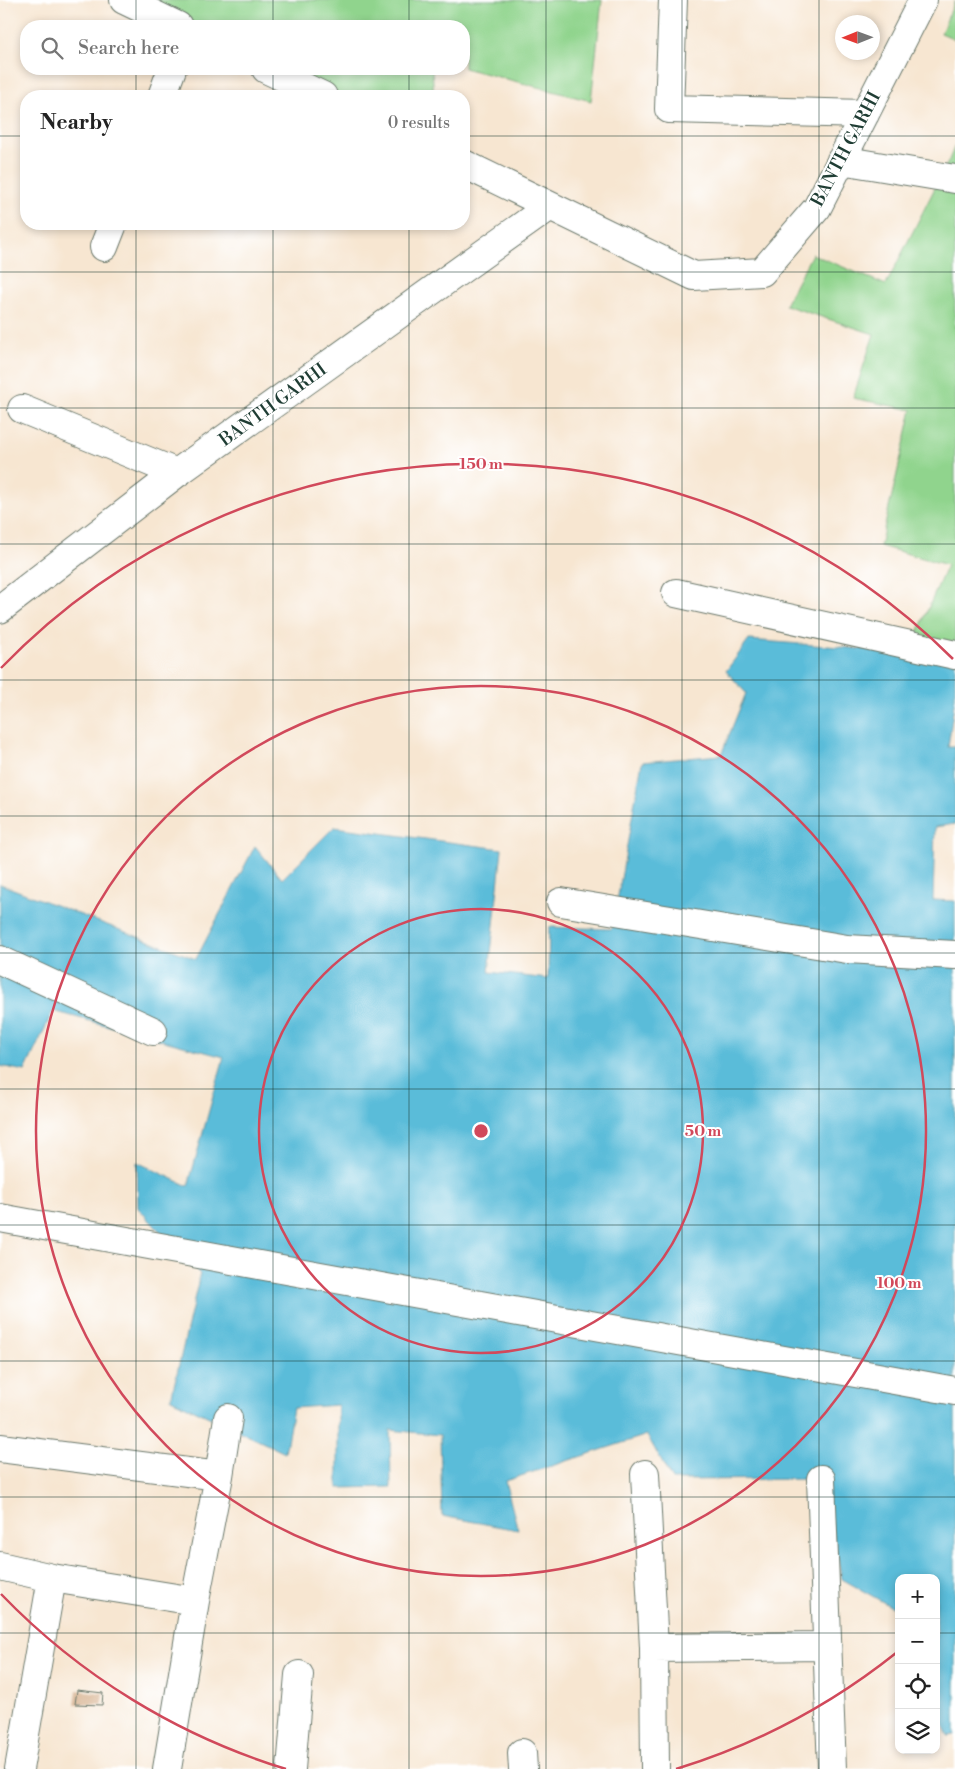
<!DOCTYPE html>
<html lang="en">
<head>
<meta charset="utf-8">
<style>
	body { margin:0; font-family:"Libre Bodoni",serif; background:#f2f2f2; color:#222 }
	.controls { position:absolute; right:15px; bottom:15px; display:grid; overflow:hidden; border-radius:10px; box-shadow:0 2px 8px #0003 }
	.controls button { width:45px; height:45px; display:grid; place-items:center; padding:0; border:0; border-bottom:1px solid #e0e0e0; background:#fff; color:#222; font:25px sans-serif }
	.compass { position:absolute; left:835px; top:15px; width:45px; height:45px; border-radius:50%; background:#fff; box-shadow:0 2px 8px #0003; rotate:269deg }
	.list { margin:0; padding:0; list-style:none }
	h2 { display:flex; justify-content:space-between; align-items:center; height:65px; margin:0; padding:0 20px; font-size:21px }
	h2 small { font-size:16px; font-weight:400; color:#767676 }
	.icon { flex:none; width:28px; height:28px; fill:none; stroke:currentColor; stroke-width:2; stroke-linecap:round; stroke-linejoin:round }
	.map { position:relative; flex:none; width:955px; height:1769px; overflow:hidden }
	.search { position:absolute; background:#fff; box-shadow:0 2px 8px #0003; left:20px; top:20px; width:450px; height:55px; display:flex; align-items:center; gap:12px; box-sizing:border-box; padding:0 18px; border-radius:20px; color:#767676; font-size:19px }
	.panel { position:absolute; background:#fff; box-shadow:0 2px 8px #0003; left:20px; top:90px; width:450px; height:140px; border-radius:20px }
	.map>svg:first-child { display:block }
	.green { fill:#90d48d; stroke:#588860 }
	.water { fill:#5abcd9; stroke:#3c7c86 }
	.building { fill:#cd9f73 }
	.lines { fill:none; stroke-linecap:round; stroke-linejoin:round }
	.street-casing { stroke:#6b786b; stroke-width:30 }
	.street { stroke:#fff; stroke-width:28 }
	.grid { fill:none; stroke:#1f3d34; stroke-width:1; stroke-opacity:0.55 }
	.ring { fill:none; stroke:#d1495b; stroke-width:2.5 }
	.labels { text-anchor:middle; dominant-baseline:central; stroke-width:4; stroke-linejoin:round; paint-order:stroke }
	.street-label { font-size:18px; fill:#1f3d34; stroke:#fff }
	.centre { fill:#d1495b; stroke:#fff; stroke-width:2.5 }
	.ring-label { font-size:15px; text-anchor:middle; font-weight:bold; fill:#d1495b; stroke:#fff; stroke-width:4; stroke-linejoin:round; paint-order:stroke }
</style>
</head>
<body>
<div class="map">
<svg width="955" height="1769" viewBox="0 0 955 1769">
	<rect width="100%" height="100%" fill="#fff"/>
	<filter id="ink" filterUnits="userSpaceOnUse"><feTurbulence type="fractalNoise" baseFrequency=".02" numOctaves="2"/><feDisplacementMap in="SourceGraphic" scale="10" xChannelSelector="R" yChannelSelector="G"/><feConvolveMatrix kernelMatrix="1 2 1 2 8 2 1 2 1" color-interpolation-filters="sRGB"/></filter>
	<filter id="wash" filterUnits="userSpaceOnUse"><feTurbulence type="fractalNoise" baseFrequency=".0096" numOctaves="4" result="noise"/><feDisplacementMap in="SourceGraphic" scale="20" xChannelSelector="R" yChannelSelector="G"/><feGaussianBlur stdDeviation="1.12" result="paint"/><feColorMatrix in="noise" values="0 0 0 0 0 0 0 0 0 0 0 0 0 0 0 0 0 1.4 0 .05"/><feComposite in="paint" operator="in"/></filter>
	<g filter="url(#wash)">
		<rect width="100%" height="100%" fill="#f7e6d1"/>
		<path class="green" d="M124 0H602L591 101 464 68V26H179Z
			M955 1V39L941 33Z
			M266 69H432L434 96H323Z
			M955 145V655L912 646 947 565 880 546 912 410 853 398 874 334 785 305 812 254 886 285 949 160Z"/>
		<path class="water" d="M749 640 955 656V697L948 747H955V824L935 827 933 900 955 901V1735L948 1736 936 1709V1578H899V1611L842 1579 821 1479 672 1480 647 1435 505 1481 518 1530 442 1516 440 1435 390 1430 391 1487 338 1488V1405L293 1408 285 1453 171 1399 200 1274 138 1208 137 1162 188 1186 224 1057 53 1011 25 1071 0 1066V884L196 959 255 846 282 879 334 827 502 849 489 972 548 979 549 927 612 929 642 762 721 755 746 693 726 671Z"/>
		<g id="blocks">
			<path class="building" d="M77 1690 103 1693 102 1705 75 1704Z"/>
		</g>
	</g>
	<g filter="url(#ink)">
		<use href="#blocks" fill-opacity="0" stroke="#6b786b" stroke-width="1"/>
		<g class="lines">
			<defs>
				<path id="street" d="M124 0 178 26
					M673 0 669 109 865 114
					M266 69 323 96
					M162 96 172 69
					M841 160 955 179
					M464 164 694 276 762 272 817 208 923 0
					M104 247 113 224
					M22 409 177 473
					M676 593 955 655
					M0 609 177 473 550 206
					M561 902 847 949 955 955
					M0 960 153 1031
					M0 1218 955 1391
					M0 1448 219 1476 195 1601
					M645 1474 654 1648 655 1769
					M219 1476 228 1418
					M821 1479 832 1769
					M0 1566 52 1578 195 1601 167 1769
					M654 1648 826 1646
					M522 1753 523 1769
					M19 1769 52 1578
					M291 1769 299 1675"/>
			</defs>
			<use href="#street" class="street-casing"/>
			<use href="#street" class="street"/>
		</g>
	</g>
	<path class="grid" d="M136 0V26M273 0V26M409 0V26M546 0V1769M682 0V1769M819 0V1769M136 69V96M273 69V96M409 69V96M0 136H26M464 136H955M136 224V1769M273 224V1769M409 224V1769M0 272H955M0 408H955M0 544H955M0 680H955M0 816H955M0 953H955M0 1089H955M0 1225H955M0 1361H955M0 1497H955M0 1633H899M936 1633H955"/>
	<g class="ring">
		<circle cx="481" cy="1131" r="222"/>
		<circle cx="481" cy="1131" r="445"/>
		<path d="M896 1653A667 667 0 0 1 676 1769M286 1769A667 667 0 0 1 1 1594M1 668A667 667 0 0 1 953 659"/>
	</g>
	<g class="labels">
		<g class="street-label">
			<text transform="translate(846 149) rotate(-62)">BANTH GARHI</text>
			<text transform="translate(273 405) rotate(-36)">BANTH GARHI</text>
		</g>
	</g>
	<circle cx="481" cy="1131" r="8" class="centre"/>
	<g class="ring-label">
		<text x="481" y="469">150 m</text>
		<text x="703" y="1136">50 m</text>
		<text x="899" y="1288">100 m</text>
	</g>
</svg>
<div class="controls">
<button>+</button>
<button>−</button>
<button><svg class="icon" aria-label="locate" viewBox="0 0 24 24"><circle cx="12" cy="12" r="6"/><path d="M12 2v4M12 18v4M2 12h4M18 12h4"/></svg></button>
<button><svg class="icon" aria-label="layers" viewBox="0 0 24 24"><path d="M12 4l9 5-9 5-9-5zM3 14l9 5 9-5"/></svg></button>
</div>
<svg class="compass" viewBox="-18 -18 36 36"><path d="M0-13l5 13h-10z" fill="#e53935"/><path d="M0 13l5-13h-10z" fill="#767676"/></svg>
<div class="search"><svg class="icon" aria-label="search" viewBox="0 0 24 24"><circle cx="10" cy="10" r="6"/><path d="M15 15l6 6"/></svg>Search here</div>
<section class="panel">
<h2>Nearby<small>0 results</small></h2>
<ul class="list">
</ul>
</section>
</div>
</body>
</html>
